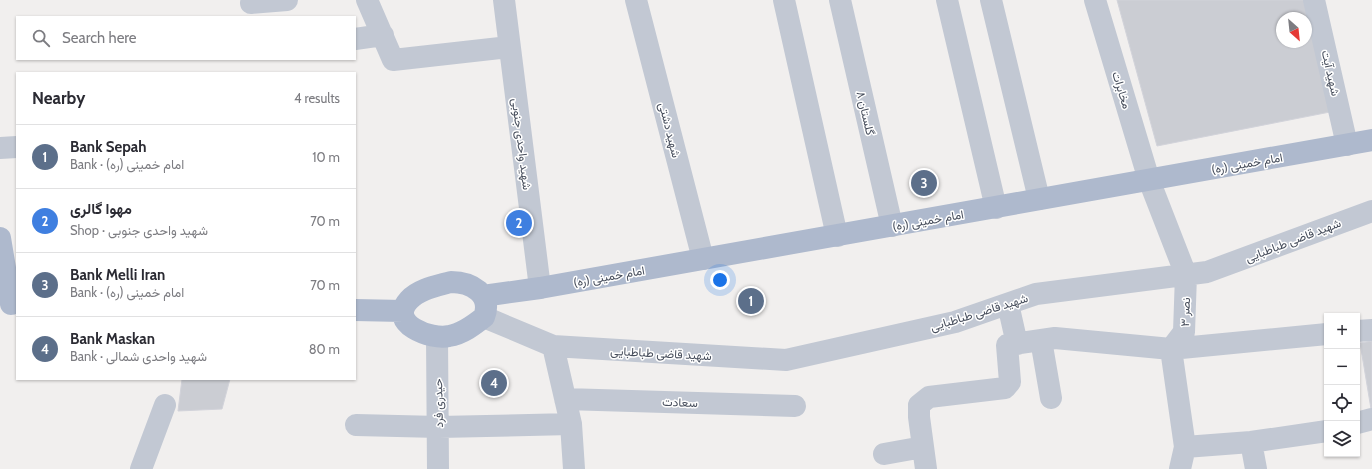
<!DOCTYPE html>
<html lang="en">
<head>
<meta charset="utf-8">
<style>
	body { margin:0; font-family:Cabin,Vazirmatn,sans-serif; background:#f2f2f3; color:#2b2b33 }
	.controls { position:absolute; right:12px; bottom:12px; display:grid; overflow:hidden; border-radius:0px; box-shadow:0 1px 3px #0004 }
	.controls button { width:36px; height:36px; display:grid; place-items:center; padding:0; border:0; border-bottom:1px solid #e1e1e2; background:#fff; color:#2b2b33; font:20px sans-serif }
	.compass { position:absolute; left:1276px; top:12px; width:36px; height:36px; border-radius:50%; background:#fff; box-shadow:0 1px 3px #0004; rotate:153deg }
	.you { position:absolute; left:720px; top:280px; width:14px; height:14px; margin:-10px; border:3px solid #fff; border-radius:50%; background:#1a73e8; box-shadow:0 0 0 6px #1a73e833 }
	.badge { display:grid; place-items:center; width:26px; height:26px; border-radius:50%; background:#1b4fde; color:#fff; font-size:13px; font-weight:700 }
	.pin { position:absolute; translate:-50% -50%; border:2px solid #fff; box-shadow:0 1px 4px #0006 }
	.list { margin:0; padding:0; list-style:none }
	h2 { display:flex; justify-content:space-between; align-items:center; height:52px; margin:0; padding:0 16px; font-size:17px }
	h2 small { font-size:13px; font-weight:400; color:#7c7c81 }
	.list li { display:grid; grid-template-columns:26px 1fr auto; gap:12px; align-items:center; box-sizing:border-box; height:64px; padding:0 16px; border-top:1px solid #e1e1e2 }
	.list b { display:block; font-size:15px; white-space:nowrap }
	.list p { margin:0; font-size:13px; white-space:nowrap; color:#7c7c81 }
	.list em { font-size:13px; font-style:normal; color:#7c7c81 }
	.icon { flex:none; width:22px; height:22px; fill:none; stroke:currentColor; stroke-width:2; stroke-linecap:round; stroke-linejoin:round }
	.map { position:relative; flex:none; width:1372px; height:469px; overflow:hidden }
	.search { position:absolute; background:#fff; box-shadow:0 1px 3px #0004; left:16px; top:16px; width:340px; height:44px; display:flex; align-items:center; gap:10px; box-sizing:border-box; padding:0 14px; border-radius:0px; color:#7c7c81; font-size:15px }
	.panel { position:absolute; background:#fff; box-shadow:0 1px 3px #0004; left:16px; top:72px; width:340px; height:308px; border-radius:0px }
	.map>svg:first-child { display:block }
	.building { fill:#cbcdd3; stroke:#d2d3da; fill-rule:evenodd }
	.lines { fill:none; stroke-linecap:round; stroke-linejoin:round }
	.minor { stroke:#c2c8d3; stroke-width:22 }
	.major { stroke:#aeb9cd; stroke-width:22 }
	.labels { text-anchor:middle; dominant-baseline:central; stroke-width:3; stroke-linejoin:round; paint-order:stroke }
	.street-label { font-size:12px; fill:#474e5c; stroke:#fff }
</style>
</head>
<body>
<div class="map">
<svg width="1372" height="469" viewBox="0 0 1372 469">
	<rect width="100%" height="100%" fill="#f1efee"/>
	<path class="building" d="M1117 0H1305L1330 112 1157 146ZM1282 18H1306V42H1282Z
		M1372 341V415L1360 343Z
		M182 379H230L222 409 178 411Z"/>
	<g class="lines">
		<path class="minor" d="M367 0 393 60 509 47
			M504 0 540 288
			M636 0 703 259
			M784 0 837 236
			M840 0 892 226
			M947 0 996 208
			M991 0 1039 199
			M1095 0 1149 180 1186 275 1184 332 1171 349 1185 447 1180 469
			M1314 0 1347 145
			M251 3 287 0
			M355 39 383 35
			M0 148 17 147
			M1008 304 1017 344
			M484 317 553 346 571 424 574 469
			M1357 331 1372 330
			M437 337 438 469
			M1041 340 1051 398
			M553 346 786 360 955 322 1036 294 1207 272 1372 211
			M565 399 795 406
			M1357 423 1372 419
			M356 425 439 427 571 424
			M1251 442 1256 469
			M1185 447 1251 442 1327 431
			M884 454 923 447
			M141 469 165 405
			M926 469 919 417V405L929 397 1005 388 1010 382 1007 345 1055 338 1171 349 1327 334"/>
		<path class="major" d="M0 238 11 304
			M451 282C471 282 493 294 484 317 474 325 462 334 449 336 431 340 387 324 409 300 419 289 437 286 451 282Z
			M483 296 540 288 1372 140
			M355 310 403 311"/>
	</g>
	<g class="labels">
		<g class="street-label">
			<text transform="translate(1331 73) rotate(77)">شهید آیت</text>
			<text transform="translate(1122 90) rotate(73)">مخابرات</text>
			<text transform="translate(866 113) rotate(77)">گلستان ۸</text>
			<text transform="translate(670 130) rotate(76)">شهید دشتی</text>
			<text transform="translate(522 144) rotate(83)">شهید واحدی جنوبی</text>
			<text transform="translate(1247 163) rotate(-10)">امام خمینی (ره)</text>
			<text transform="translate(928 220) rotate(-10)">امام خمینی (ره)</text>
			<text transform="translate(1293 240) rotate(-21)">شهید قاضی طباطبایی</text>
			<text transform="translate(609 276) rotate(-10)">امام خمینی (ره)</text>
			<text transform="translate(979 312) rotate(-17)">شهید قاضی طباطبایی</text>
			<text transform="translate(1185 312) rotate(-88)">نصر ۳</text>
			<text transform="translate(661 353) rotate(3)">شهید قاضی طباطبایی</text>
			<text transform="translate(680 402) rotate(2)">سعادت</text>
			<text transform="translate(438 403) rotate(-91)">حیدری فرد</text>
		</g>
	</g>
</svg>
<div class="controls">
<button>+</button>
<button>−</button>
<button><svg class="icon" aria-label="locate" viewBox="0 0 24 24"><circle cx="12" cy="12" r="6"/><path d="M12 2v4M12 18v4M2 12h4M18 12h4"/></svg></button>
<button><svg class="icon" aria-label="layers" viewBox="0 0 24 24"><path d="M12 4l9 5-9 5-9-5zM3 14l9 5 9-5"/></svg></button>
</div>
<svg class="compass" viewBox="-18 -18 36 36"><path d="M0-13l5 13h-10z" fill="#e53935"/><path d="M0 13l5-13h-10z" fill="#7c7c81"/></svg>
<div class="you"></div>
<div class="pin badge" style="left:751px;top:301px;background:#5c6f8a">1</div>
<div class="pin badge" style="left:519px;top:223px;background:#3f7fe0">2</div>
<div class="pin badge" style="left:924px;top:183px;background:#5c6f8a">3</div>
<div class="pin badge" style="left:494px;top:383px;background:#5c6f8a">4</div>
<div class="search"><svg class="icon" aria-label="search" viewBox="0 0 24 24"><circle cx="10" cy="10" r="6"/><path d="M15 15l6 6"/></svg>Search here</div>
<section class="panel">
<h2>Nearby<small>4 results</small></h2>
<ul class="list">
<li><span class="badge" style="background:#5c6f8a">1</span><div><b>Bank Sepah</b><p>Bank · امام خمینی (ره)</p></div><em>10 m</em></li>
<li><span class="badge" style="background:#3f7fe0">2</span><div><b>مهوا گالری</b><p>Shop · شهید واحدی جنوبی</p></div><em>70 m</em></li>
<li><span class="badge" style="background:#5c6f8a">3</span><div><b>Bank Melli Iran</b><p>Bank · امام خمینی (ره)</p></div><em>70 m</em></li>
<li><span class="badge" style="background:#5c6f8a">4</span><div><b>Bank Maskan</b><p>Bank · شهید واحدی شمالی</p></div><em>80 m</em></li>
</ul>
</section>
</div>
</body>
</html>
